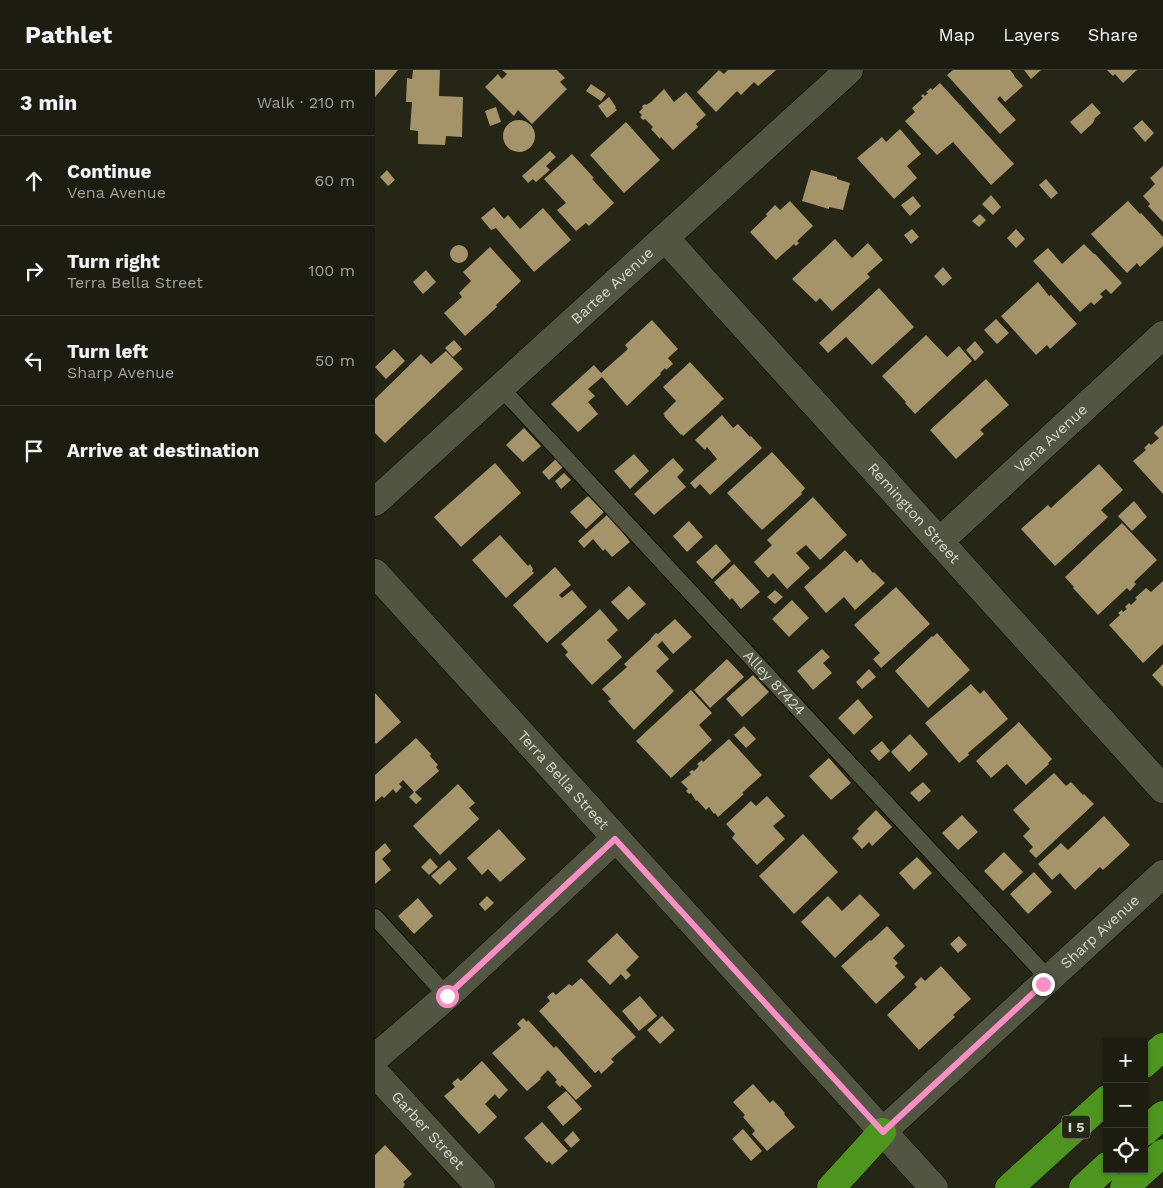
<!DOCTYPE html>
<html lang="en">
<head>
<meta charset="utf-8">
<style>
	body { margin:0; font-family:"Work Sans",sans-serif; background:#252519; color:#f1f3f6 }
	.controls { position:absolute; right:15px; bottom:15px; display:grid; overflow:hidden; border-radius:0px; box-shadow:0 1px 4px #0004 }
	.controls button { width:45px; height:45px; display:grid; place-items:center; padding:0; border:0; border-bottom:1px solid #3a3a30; background:#1c1c10; color:#f1f3f6; font:25px sans-serif }
	.stop { position:absolute; width:15px; height:15px; margin:-11px; border:4px solid #fa8fc6; border-radius:50%; background:#fff }
	.stop.end { background:#fa8fc6; border-color:#fff; box-shadow:0 1px 5px #0008 }
	.list { margin:0; padding:0; list-style:none }
	h2 { display:flex; justify-content:space-between; align-items:center; height:65px; margin:0; padding:0 20px; font-size:21px }
	h2 small { font-size:16px; font-weight:400; color:#a0a19f }
	.list li { display:grid; grid-template-columns:32px 1fr auto; gap:15px; align-items:center; box-sizing:border-box; height:90px; padding:0 20px; border-top:1px solid #3a3a30 }
	.list b { display:block; font-size:19px; white-space:nowrap }
	.list p { margin:0; font-size:16px; white-space:nowrap; color:#a0a19f }
	.list em { font-size:16px; font-style:normal; color:#a0a19f }
	.icon { flex:none; width:28px; height:28px; fill:none; stroke:currentColor; stroke-width:2; stroke-linecap:round; stroke-linejoin:round }
	.map { position:relative; flex:none; width:788px; height:1118px; overflow:hidden }
	header { display:flex; align-items:center; gap:30px; box-sizing:border-box; height:70px; padding:0 25px; background:#1c1c10; border-bottom:1px solid #3a3a30 }
	header strong { font-size:24px }
	nav { display:flex; gap:28px; margin-inline-start:auto; font-size:18px }
	main { display:flex }
	aside { flex:1; background:#1c1c10 }
	.map>svg:first-child { display:block }
	.building { fill:#a59369 }
	.lines { fill:none; stroke-linecap:round; stroke-linejoin:round }
	.lane-casing { stroke:#0e0f02; stroke-width:18 }
	.street-casing { stroke:#0e0f02; stroke-width:29 }
	.secondary-casing { stroke:#0e0f02; stroke-width:29 }
	.highway-casing { stroke:#0e0f02; stroke-width:29 }
	.lane { stroke:#535543; stroke-width:16 }
	.street { stroke:#535543; stroke-width:28 }
	.secondary { stroke:#535543; stroke-width:28 }
	.highway { stroke:#4e9520; stroke-width:28 }
	.route { stroke:#fa8fc6; stroke-width:6 }
	.labels { text-anchor:middle; dominant-baseline:central; stroke-width:5; stroke-linejoin:round; paint-order:stroke }
	.shield { fill:#252615; stroke:#a0a194; stroke-width:1 }
	.shield-label { font-size:14px; font-weight:bold; fill:#d5d6cb }
	.street-label { font-size:15px; fill:#d5d6cb; stroke:#252615 }
</style>
</head>
<body>
<header>
<strong>Pathlet</strong>
<nav><a>Map</a><a>Layers</a><a>Share</a></nav>
</header>
<main>
<aside>
<h2>3 min<small>Walk · 210 m</small></h2>
<ul class="list">
<li><svg class="icon" aria-label="ahead" viewBox="0 0 24 24"><path d="M12 20V5M6 11l6-6 6 6"/></svg><div><b>Continue</b><p>Vena Avenue</p></div><em>60 m</em></li>
<li><svg class="icon" aria-label="right" viewBox="0 0 24 24"><path d="M7 20v-9h11M14 6l5 5-5 5"/></svg><div><b>Turn right</b><p>Terra Bella Street</p></div><em>100 m</em></li>
<li><svg class="icon" aria-label="left" viewBox="0 0 24 24"><path d="M17 20v-9H6M10 6l-5 5 5 5"/></svg><div><b>Turn left</b><p>Sharp Avenue</p></div><em>50 m</em></li>
<li><svg class="icon" aria-label="arrive" viewBox="0 0 24 24"><path d="M6 21V4h12l-3 4 3 4H6"/></svg><div><b>Arrive at destination</b></div></li>
</ul>
</aside>
<div class="map">
<svg width="788" height="1118" viewBox="0 0 788 1118">
	<rect width="100%" height="100%" fill="#252615"/>
	<path class="building" d="M0 0H23L0 27Z
		M38 0H65L64 26 88 27 87 67 71 66 70 75 43 74V61L35 60 37 32H31L32 8 37 9Z
		M127 0H182L190 8 185 12 192 19 157 54 143 40 139 46 110 17 123 4 127 9 132 4Z
		M344 0 349 4 353 0H401L383 16 379 12 366 25 362 21 341 42 322 22Z
		M578 0H635L639 5V6L648 16 630 32 625 26 622 29 641 50 625 64 572 5Z
		M649 0H666L656 9Z
		M732 0H762L748 13 740 4 738 6Z
		M565 13 639 94 616 115 578 72 562 85 530 51 540 42 537 38 548 28 546 26 548 24 550 26 553 23 551 22 556 18 557 20Z
		M216 14 231 24 226 31 211 21Z
		M289 19 299 32 311 22 331 45 321 54 323 57 298 80 286 67 285 69 276 59 278 57 270 49 268 50 265 47 267 45 264 42 268 38 267 36 270 34 271 35 276 32Z
		M234 27 241 37 240 38 242 40 232 48 223 36Z
		M717 33 726 43 720 48 718 53 706 64 695 52Z
		M121 37 126 52 115 56 110 41Z
		M128 66a16 16 0 1 1 32 0a16 16 0 1 1-32 0Z
		M767 50 779 63 770 72 758 58Z
		M251 52 285 90 249 123 215 85Z
		M525 59 546 84 532 96 542 108 519 129 482 88 507 67 511 72Z
		M175 81 181 87 171 96 175 100 161 112 158 109 153 113 147 106Z
		M197 84 219 108 217 109 239 133 214 156 211 153 201 161 182 140 191 133 169 109Z
		M788 96V152L773 136 775 134 768 126 780 114 775 108Z
		M12 100 20 110 13 116 5 107Z
		M436 100 462 107V109L475 113 468 140 454 137V139L427 131Z
		M671 109 683 123 676 129 664 115Z
		M616 125 626 137 618 145 607 134Z
		M538 126 546 136 535 146 526 135Z
		M415 131 438 156 422 171 424 173 421 176 419 174 401 190 375 162 392 146 391 144 400 135 405 140Z
		M753 131 765 144 766 143 788 167V176L765 197 762 193 752 203 716 164Z
		M119 137 129 149 133 145 145 159 168 138 196 170 159 202 121 158 116 160 106 148Z
		M605 144 611 150 604 157 597 151Z
		M537 159 544 167 536 174 529 165Z
		M641 159 650 169 641 178 632 168Z
		M460 169 477 188 493 173 508 190 492 204 495 207 457 241 445 228 441 232 417 209Z
		M709 174 719 184H720L747 213 736 224 731 219 725 224 728 227 719 235 716 232 705 242 658 191 673 178 687 194Z
		M75 184a9 9 0 1 1 18 0a9 9 0 1 1-18 0Z
		M115 177 146 211 121 235 122 237 90 266 69 243 87 227 84 223 96 211 88 202Z
		M568 197 577 208 568 216 559 206Z
		M51 200 61 212 48 224 38 212Z
		M663 212 674 226 676 225 702 254 675 279 672 275 661 285 626 246Z
		M504 218 539 257 497 295 471 267 453 283 444 273Z
		M621 249 634 263 622 274 609 260Z
		M277 250 303 279 293 288 298 294 291 300 290 298 285 303 286 304 252 336 227 307 213 319 220 326 213 332 223 344 203 362 176 334 219 295 226 303 253 279 250 275Z
		M551 265 572 287 584 276 597 291 540 344 530 333 531 332 507 306Z
		M79 270 87 279 78 287 70 278Z
		M600 271 609 282 600 291 591 280Z
		M19 279 30 291 11 309 0 297Z
		M71 281 88 299 10 373 0 363V329L46 284 56 294Z
		M315 292 349 329 344 333H345L308 366 307 364 306 365 289 346 290 345 288 344 301 331 288 317Z
		M611 309 634 335 605 360 609 364 581 389 555 360Z
		M347 345 358 358 363 354 375 367 376 366 387 378 335 425 325 414 320 419 315 413 342 389 332 377 330 380 320 370Z
		M788 355V424L758 391 771 380 769 378 774 373 776 375 784 368 779 363Z
		M149 358 166 376 148 392 131 375Z
		M397 382 430 418 426 423 427 424 387 460 352 423Z
		M259 384 274 401 255 419 239 401Z
		M298 388 309 400 302 407 311 417 279 445 259 424Z
		M181 389 188 397 174 410 167 402Z
		M120 393 146 423 86 477 59 447Z
		M724 394 748 420 726 440 733 447 680 496 646 459 673 435 676 438Z
		M189 403 196 410 186 419 180 411Z
		M213 426 229 442 211 459 195 442Z
		M438 427 472 465 445 490 431 475 421 483 435 498 412 519 398 503 393 508 379 492 397 475 392 470Z
		M759 431 772 447 757 461 743 446Z
		M232 445 248 463 255 472 237 487 230 479 228 481 218 469 209 478 203 471Z
		M314 451 328 467 312 482 298 466Z
		M747 453 782 490 759 512 761 514 755 521 752 518 723 545 698 518 699 517 690 507Z
		M125 465 153 496 155 494 158 499 157 501 159 503 131 528 97 490Z
		M341 474 356 491 337 509 321 492Z
		M470 480 482 493 486 489 498 503 499 502 510 513 480 540 469 527 451 543 429 517Z
		M359 494 385 522 366 539 357 528 355 530 339 512Z
		M180 497 196 515 184 525 187 528 197 520 212 537 172 573 138 535Z
		M788 511V574L768 593 734 555 745 545 743 543 747 540 748 542 752 539 750 537 754 533 756 535 762 529 760 528 771 518 776 522Z
		M254 516 271 534 253 550 236 532Z
		M521 517 555 554 506 598 498 589 505 583 479 555Z
		M400 520 408 527 400 534 392 527Z
		M417 530 434 548 414 567 397 549Z
		M225 539 243 560 232 570 247 587 217 615 190 585 193 582 186 574Z
		M300 549 317 567 298 584 287 571 282 576 294 589 281 601 299 621 259 660 233 631 236 629 227 619 252 597 249 594 276 569V568L281 563 283 564Z
		M562 563 595 600 553 638 520 601 557 566 558 567Z
		M447 579 455 587 448 593 457 603 438 620 422 601Z
		M352 589 369 607 335 638 319 620Z
		M788 594V617L777 605Z
		M494 599 501 607 487 619 481 612Z
		M378 605 394 622 367 647 351 629Z
		M596 614 605 624 609 620 633 649 593 683 594 685 584 693 550 653Z
		M316 620 337 643 324 655 337 670 296 708 261 671Z
		M0 623 26 652 1 674 0 673Z
		M483 629 498 647 479 665 463 648Z
		M644 652 677 689 673 693 674 694 651 715 632 694 616 708 601 691Z
		M369 656 381 669 371 678 359 665Z
		M535 664 553 684 534 702 516 682Z
		M41 668 56 684 55 686 63 695 61 697 64 701 40 722 47 729 41 734 34 727 39 722 28 710 24 714 27 717 21 723 18 719 9 728 7 726 0 732V705Z
		M354 669 387 705 367 723 369 724 343 747 340 743 339 744 334 737 331 740 322 730 321 731 316 723 314 724 311 721 313 719 306 712 316 704 314 702 317 700 319 701 324 696 322 694 327 690 328 692Z
		M507 671 515 681 504 691 495 681Z
		M454 688 476 713 456 730 434 706Z
		M679 703 691 716 696 712 708 725 709 724 719 734 661 788 654 781 658 777 648 766 655 759 638 740Z
		M548 712 556 721 544 732 535 723Z
		M83 714 100 733 94 738 104 749 65 785 38 756Z
		M392 726 410 746 398 756 410 769 382 795 357 768 360 764 351 754 376 731 381 736Z
		M501 740 517 757 497 776 494 772 487 779 477 768 484 761 482 759Z
		M587 745 603 762 583 780 567 763Z
		M729 746 755 775 728 800 725 797 700 820 685 803 677 810 663 794 686 773 693 780Z
		M124 759 151 789 125 812 113 799 107 805 92 788Z
		M428 764 463 802 419 844 384 806Z
		M10 773 16 781 7 789 16 800 0 814V782Z
		M629 782 648 802 628 821 609 801Z
		M542 787 557 803 539 820 524 803Z
		M55 788 63 797 54 805 46 797Z
		M74 790 82 799 65 815 56 806Z
		M659 802 677 822 653 844 635 824Z
		M485 824 505 845 460 888 426 852 453 826 467 841Z
		M112 826 119 833 110 841 104 834Z
		M43 828 58 846 39 864 23 846Z
		M512 856 530 876 518 888 523 893 520 896 530 907 501 934 466 896 495 870 496 871Z
		M242 863 264 887 251 900 256 905 251 910 246 904 235 915 212 891Z
		M584 866 592 875 583 883 575 874Z
		M566 896 596 929 578 945 580 947 544 980 512 945 542 917 539 914 546 907 550 911Z
		M206 908 261 967 236 989 239 992 226 1004 224 1000 220 1003 164 941 175 931 172 927 178 922 181 925 194 914 197 916Z
		M265 926 282 946 264 961 247 941Z
		M287 946 300 960 285 974 272 960Z
		M148 948 152 952 153 950 179 978 181 976 217 1016 201 1030 187 1015 185 1017 180 1012 182 1010 173 1000 165 1008 166 1009 152 1021 117 983 146 958 142 954Z
		M107 991 133 1020 124 1029 120 1024 110 1034 122 1047 104 1064 69 1026 80 1017 77 1013 83 1008 86 1011Z
		M378 1014 395 1033 398 1030 410 1043 409 1044 420 1057 392 1081 377 1064 380 1061 368 1047 370 1045 358 1032Z
		M191 1021 207 1039 188 1056 172 1037Z
		M167 1052 193 1081 177 1095 174 1091 172 1093 149 1068Z
		M368 1059 387 1081 376 1091 357 1069Z
		M198 1061 205 1070 196 1078 189 1070Z
		M10 1075 37 1104 28 1112 30 1114 28 1118H0V1085Z"/>
	<g class="lines">
		<defs>
			<g id="lane">
				<path id="s1" d="M126 318 674 909"/>
				<path d="M0 847 72 926"/>
			</g>
			<g id="street">
				<path id="s2" d="M290 168 788 719"/>
				<path id="s3" d="M0 432 474 0"/>
				<path id="s4" d="M565 471 788 265"/>
				<path d="M0 988 72 926 240 769"/>
				<path id="s5" d="M0 1003 106 1118"/>
				<path id="s6" d="M507 1062 788 804"/>
			</g>
			<g id="secondary">
				<path id="s7" d="M0 503 559 1118"/>
			</g>
			<path id="highway" d="M769 994 788 977
				M769 1062 788 1045
				M456 1118 507 1062
				M634 1118 732 1029
				M708 1118 732 1096
				M749 1118 788 1083"/>
		</defs>
		<use href="#lane" class="lane-casing"/>
		<use href="#street" class="street-casing"/>
		<use href="#secondary" class="secondary-casing"/>
		<use href="#highway" class="highway-casing"/>
		<use href="#lane" class="lane"/>
		<use href="#street" class="street"/>
		<use href="#secondary" class="secondary"/>
		<use href="#highway" class="highway"/>
	</g>
	<g class="lines">
		<path class="route" d="M72 926 240 769 508 1062 668 914"/>
	</g>
	<g class="labels">
		<rect class="shield" x="687" y="1045.5" width="28" height="23" rx="4"/>
		<g class="shield-label">
			<text x="701" y="1057">I 5</text>
		</g>
		<g class="street-label">
			<text stroke="none"><textPath href="#s3" startOffset="321">Bartee Avenue</textPath></text>
			<text stroke="none"><textPath href="#s4" startOffset="151">Vena Avenue</textPath></text>
			<text stroke="none"><textPath href="#s2" startOffset="371">Remington Street</textPath></text>
			<text stroke="none"><textPath href="#s1" startOffset="402">Alley 87424</textPath></text>
			<text stroke="none"><textPath href="#s7" startOffset="280">Terra Bella Street</textPath></text>
			<text stroke="none"><textPath href="#s6" startOffset="296">Sharp Avenue</textPath></text>
			<text stroke="none"><textPath href="#s5" startOffset="78">Garber Street</textPath></text>
		</g>
	</g>
</svg>
<div class="controls">
<button>+</button>
<button>−</button>
<button><svg class="icon" aria-label="locate" viewBox="0 0 24 24"><circle cx="12" cy="12" r="6"/><path d="M12 2v4M12 18v4M2 12h4M18 12h4"/></svg></button>
</div>
<div class="stop" style="left:72px;top:926px"></div>
<div class="stop end" style="left:668px;top:914px"></div>
</div>
</main>
</body>
</html>
